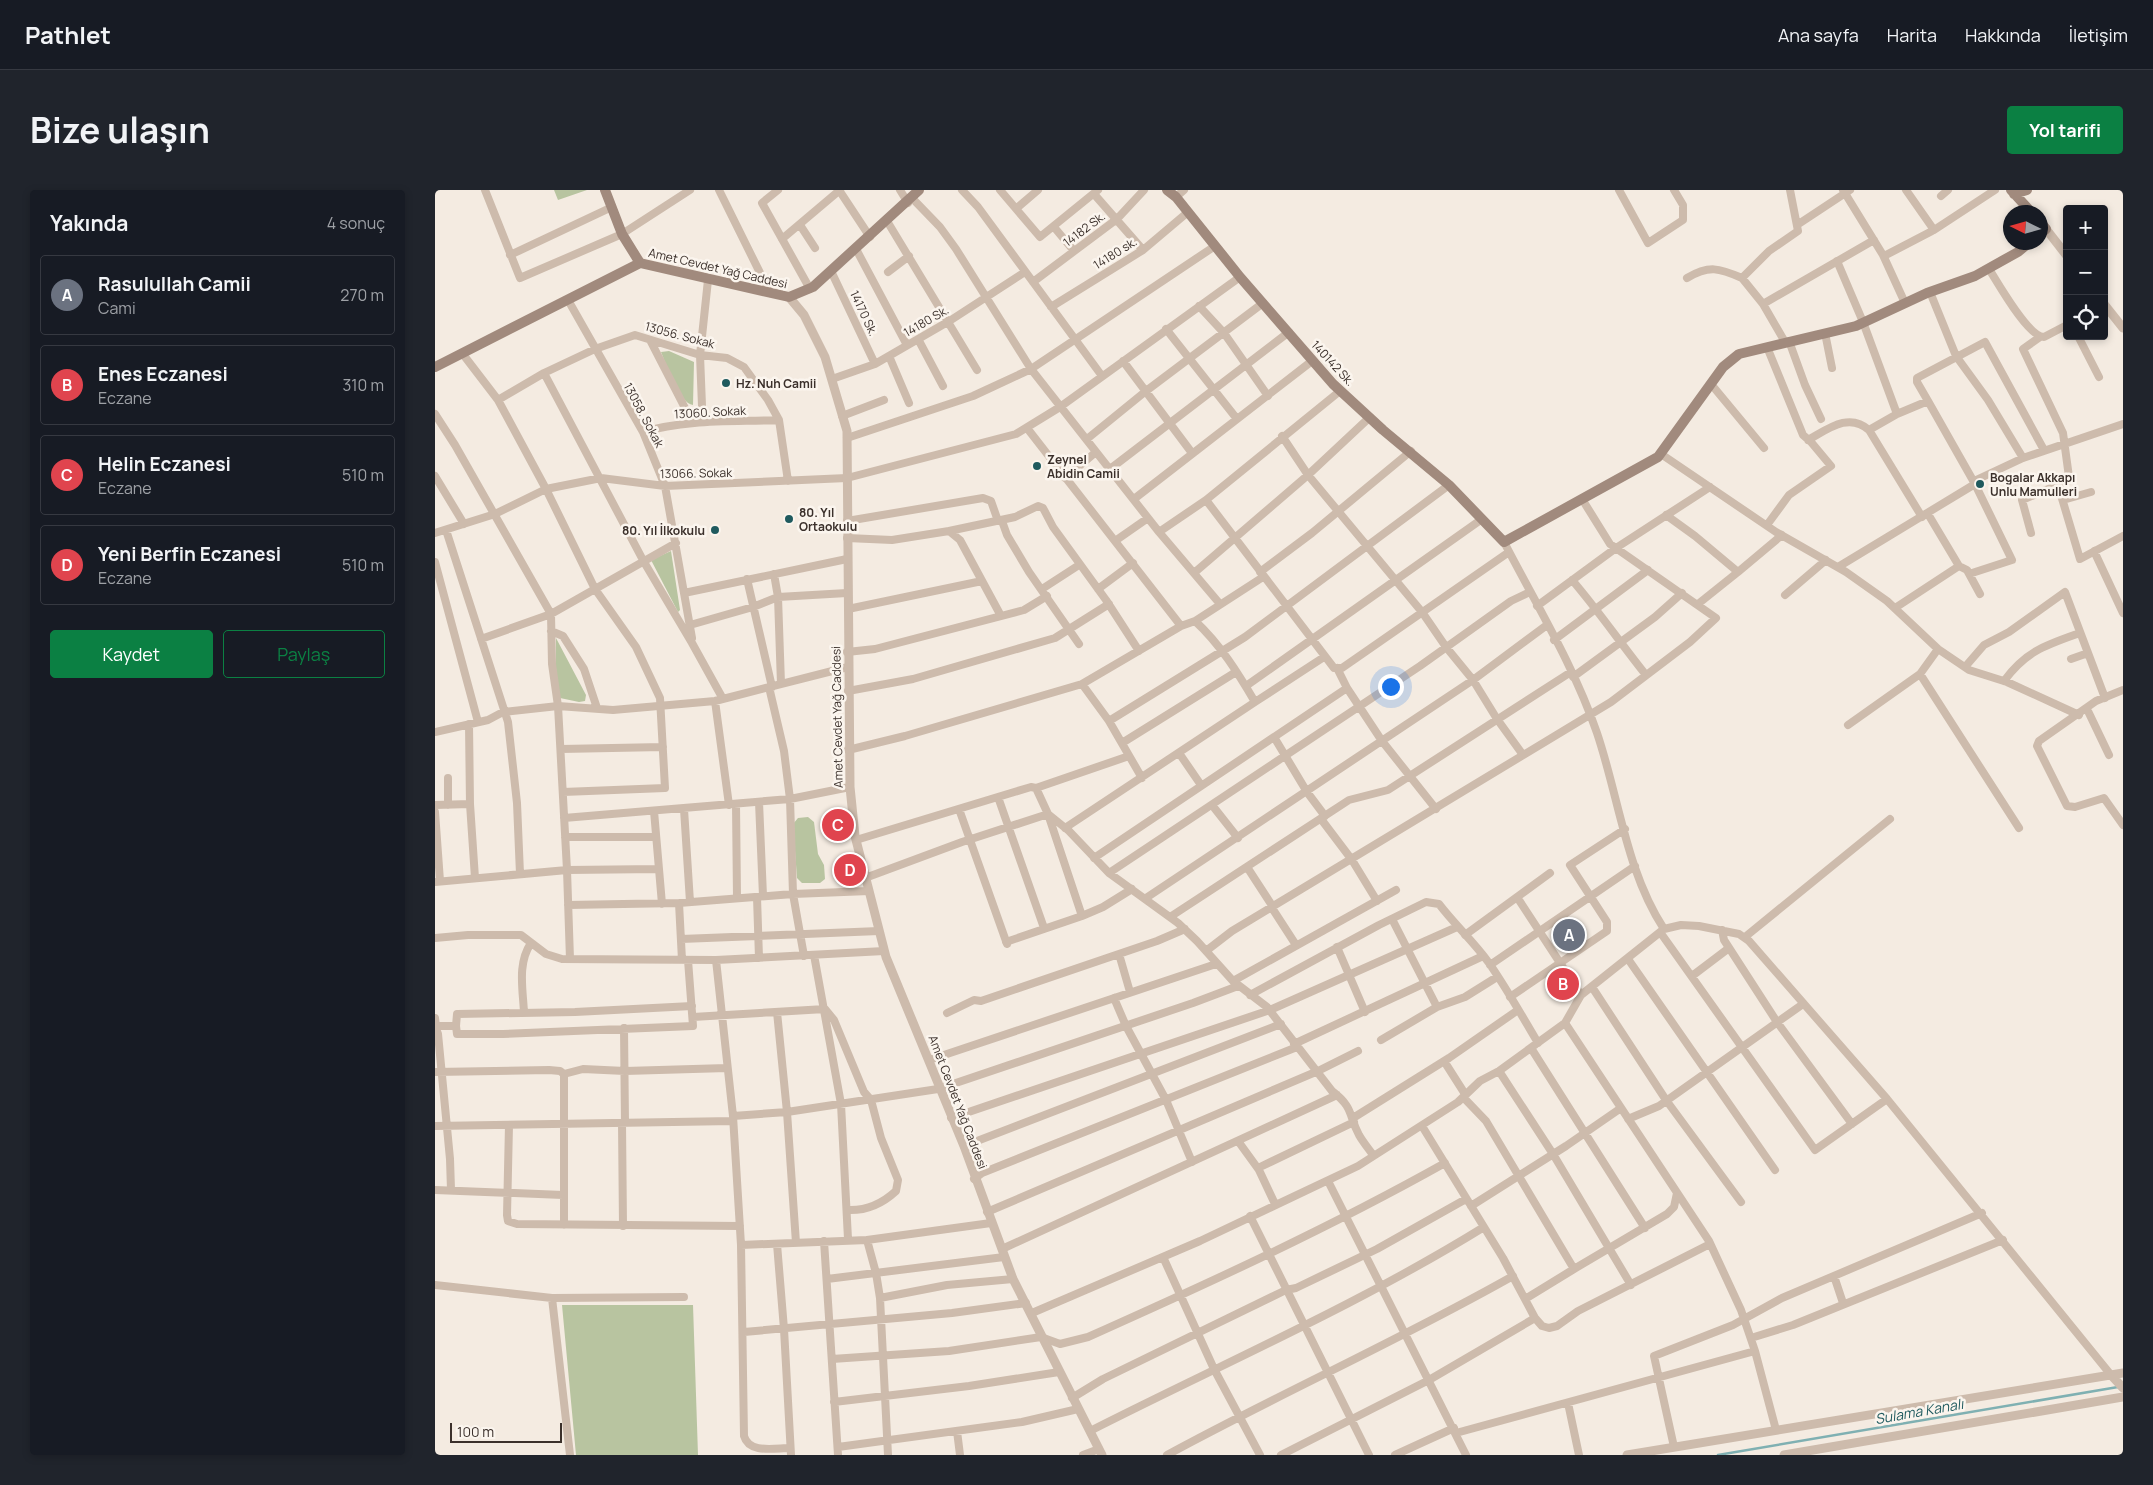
<!DOCTYPE html>
<html lang="tr">
<head>
<meta charset="utf-8">
<style>
	body { margin:0; font-family:Manrope,sans-serif; background:#20242c; color:#f1f3f6 }
	.controls { position:absolute; right:15px; top:15px; display:grid; overflow:hidden; border-radius:5px; box-shadow:0 2px 8px #0003 }
	.controls button { width:45px; height:45px; display:grid; place-items:center; padding:0; border:0; border-bottom:1px solid #363941; background:#171b24; color:#f1f3f6; font:25px sans-serif }
	.compass { position:absolute; left:1568px; top:15px; width:45px; height:45px; border-radius:50%; background:#171b24; box-shadow:0 2px 8px #0003; rotate:275deg }
	.scale { position:absolute; left:15px; bottom:12px; width:112px; box-sizing:border-box; padding-left:5px; border:2px solid #3b302b; border-top:0; font-size:14px; line-height:18px; white-space:nowrap; color:#3b302b; -webkit-text-stroke:4px #fbf5ee; paint-order:stroke }
	.you { position:absolute; left:955px; top:496px; width:18px; height:18px; margin:-12px; border:4px solid #fff; border-radius:50%; background:#1a73e8; box-shadow:0 0 0 8px #1a73e833 }
	.badge { display:grid; place-items:center; width:32px; height:32px; border-radius:50%; background:#0b8043; color:#fff; font-size:16px; font-weight:700 }
	.pin { position:absolute; translate:-50% -50%; border:2px solid #fff; box-shadow:0 1px 5px #0006 }
	.list { margin:0; padding:0; list-style:none }
	h2 { display:flex; justify-content:space-between; align-items:center; height:65px; margin:0; padding:0 20px; font-size:21px }
	h2 small { font-size:16px; font-weight:400; color:#9ea1a6 }
	.list li { display:grid; grid-template-columns:32px 1fr auto; gap:15px; align-items:center; box-sizing:border-box; height:80px; margin:0 10px 10px; padding:0 10px; border:1px solid #363941; border-radius:5px }
	.list b { display:block; font-size:19px; white-space:nowrap }
	.list p { margin:0; font-size:16px; white-space:nowrap; color:#9ea1a6 }
	.list em { font-size:16px; font-style:normal; color:#9ea1a6 }
	.actions { display:flex; gap:10px; padding:15px 20px }
	.actions a { flex:1; padding:11px 0; border:1px solid #0b8043; border-radius:5px; text-align:center; font-size:18px; color:#0b8043 }
	.actions .main { background:#0b8043; color:#fff }
	.icon { flex:none; width:28px; height:28px; fill:none; stroke:currentColor; stroke-width:2; stroke-linecap:round; stroke-linejoin:round }
	.map { position:relative; flex:none; width:1688px; height:1265px; overflow:hidden; border-radius:5px }
	header { display:flex; align-items:center; gap:30px; box-sizing:border-box; height:70px; padding:0 25px; background:#171b24; border-bottom:1px solid #363941 }
	header strong { font-size:24px }
	nav { display:flex; gap:28px; margin-inline-start:auto; font-size:18px }
	.intro { display:flex; align-items:center; justify-content:space-between; box-sizing:border-box; height:120px; padding:0 30px }
	h1 { margin:0; font-size:35px }
	.button { padding:12px 22px; border-radius:5px; background:#0b8043; color:#fff; font-size:18px; font-weight:700 }
	main { display:flex; gap:30px; padding:0 30px }
	aside { flex:1; background:#171b24; border-radius:5px; box-shadow:0 2px 8px #0003 }
	.map>svg:first-child { display:block }
	.green { fill:#b8c4a0 }
	.lines { fill:none; stroke-linecap:round; stroke-linejoin:round }
	.stream { stroke:#7fb0b2; stroke-width:2.5 }
	.minor { stroke:#cdbbac; stroke-width:8 }
	.tertiary { stroke:#cdbbac; stroke-width:9 }
	.secondary { stroke:#a18a7d; stroke-width:10 }
	.poi-dot { fill:#1f5a5e; stroke:#fbf5ee; stroke-width:2 }
	.labels { text-anchor:middle; dominant-baseline:central; stroke-width:5; stroke-linejoin:round; paint-order:stroke }
	.street-label { font-size:12px; fill:#3b302b; stroke:#fbf5ee }
	.poi-label { font-size:12px; font-weight:bold; fill:#3b302b; stroke:#fbf5ee; text-anchor:start }
	.water-label { font-size:14px; font-style:italic; fill:#1f5a5e; stroke:#fbf5ee }
</style>
</head>
<body>
<header>
<strong>Pathlet</strong>
<nav><a>Ana sayfa</a><a>Harita</a><a>Hakkında</a><a>İletişim</a></nav>
</header>
<div class="intro"><h1>Bize ulaşın</h1><a class="button">Yol tarifi</a></div>
<main>
<aside>
<h2>Yakında<small>4 sonuç</small></h2>
<ul class="list">
<li><span class="badge" style="background:#6b7280">A</span><div><b>Rasulullah Camii</b><p>Cami</p></div><em>270 m</em></li>
<li><span class="badge" style="background:#e0444e">B</span><div><b>Enes Eczanesi</b><p>Eczane</p></div><em>310 m</em></li>
<li><span class="badge" style="background:#e0444e">C</span><div><b>Helin Eczanesi</b><p>Eczane</p></div><em>510 m</em></li>
<li><span class="badge" style="background:#e0444e">D</span><div><b>Yeni Berfin Eczanesi</b><p>Eczane</p></div><em>510 m</em></li>
</ul>
<div class="actions"><a class="main">Kaydet</a><a>Paylaş</a></div>
</aside>
<div class="map">
<svg width="1688" height="1265" viewBox="0 0 1688 1265">
	<rect width="100%" height="100%" fill="#f4ebe1"/>
	<path class="green" d="M119 0H152L123 10Z
		M234 161 259 172 258 215C245 214 231 174 226 162Z
		M236 361 245 420 243 422 216 370Z
		M121 448 151 505 150 511 144 512 125 508 121 479Z
		M373 627 379 632 383 664 389 675 390 689 385 693H367L362 688 358 634 363 628Z
		M258 1115 263 1265H141L127 1115Z"/>
	<g class="lines">
		<path class="stream" d="M1283 1265 1683 1197"/>
		<path class="minor" d="M50 0 85 88 187 44 255 0
			M284 0 335 103
			M343 0 327 13 375 99
			M404 0 435 47
			M465 0 473 13
			M527 0 543 17 667 186
			M565 0 605 47 663 0
			M1184 0 1213 53 1248 30V15L1239 0
			M1408 0 1448 65 1470 113
			M659 4 708 60
			M1506 6 1513 0
			M741 7 749 0
			M477 8 505 37 521 59 596 179 724 342 771 310 905 201
			M582 18 603 0
			M452 31 542 180
			M365 35 380 58
			M1362 35 1415 0
			M619 37 639 61
			M1499 40 1560 0
			M347 49 405 0
			M421 59 472 155
			M75 65 177 17
			M1449 66 1499 40 1471 0
			M1554 79C1563 93 1593 147 1609 147L1632 135
			M396 81 440 174
			M453 82 474 66
			M1252 88C1274 75 1284 78 1307 88L1334 61 1363 41 1355 0
			M1307 88 1328 114 1350 152
			M598 92 682 29 709 0
			M1495 102 1521 166 1553 210 1588 268
			M133 110 208 242 230 296 257 448
			M1328 114 1439 50
			M764 116 789 143 833 206
			M616 117 708 60 753 22
			M731 139 802 229
			M1390 143 1397 178
			M1643 146 1664 187
			M483 149 508 196
			M215 150 251 220 265 232
			M1354 151 1370 195 1386 229
			M1332 157 1368 245 1376 252 1396 276 1354 305 1332 335
			M27 163 63 210 111 299 160 399 201 457 225 508 230 598 128 602
			M454 166 474 213
			M688 171 757 263
			M109 183 209 372 257 453 288 509
			M397 189 440 174 516 130 590 82
			M1276 194 1329 258
			M63 210 109 183 160 159 200 145 265 165 292 168 309 177 333 210 344 230 353 291
			M1493 211 1482 192V188L1550 152 1609 260
			M0 224 20 255 116 424 117 474 123 516 132 680 135 769
			M407 226 449 210
			M265 232 267 216 265 165 273 90
			M592 238 746 436
			M1434 240 1487 327
			M208 242C252 229 299 232 344 230
			M847 246 873 285 987 422 1011 457 1038 490 1062 529 1088 565
			M412 248 538 206 596 179 780 56
			M652 249 711 201 828 113
			M1373 250C1393 239 1414 222 1434 240L1462 224 1428 132 1402 71
			M1226 264 1341 342 1411 382 1452 411 1503 459 1534 480 1572 492 1644 525
			M675 279 854 142
			M0 286 29 334
			M630 288 661 262
			M1539 291 1588 268 1688 234
			M1623 295 1645 369 1688 346
			M699 309 877 171
			M771 310 899 478H907L1074 362
			M1628 310 1656 302
			M1493 324 1524 376 1532 380 1545 404
			M1231 325 1260 346 1303 382 1263 414
			M412 331 548 308 556 311 563 331
			M567 331 572 345 594 382 644 454
			M11 340 73 532 82 613 85 684
			M514 341 580 327 603 316 608 318 618 337 671 410 704 461
			M724 342 785 414
			M0 343 60 324 111 299 166 288 230 296 412 288 581 244 625 217 805 87
			M1596 343 1587 310 1633 291 1634 287 1628 243 1588 159 1605 147
			M412 348 457 350 514 341 525 350 566 426
			M680 351 713 328
			M1069 352C1101 414 1139 476 1162 543 1184 608 1191 681 1229 739
			M1659 361 1688 423
			M0 372 43 532
			M1403 377 1540 294 1493 211 1462 224
			M825 382 877 343 976 261
			M1303 382 1347 345
			M759 383 873 285 935 227
			M339 384 343 407 346 494
			M1534 384 1577 370 1540 294
			M312 389 337 497
			M1137 390C1163 420 1186 454 1211 485
			M607 399 644 375
			M663 399 698 373
			M249 403 412 369
			M1350 405 1391 370
			M1102 416 1181 358 1275 297
			M1460 418 1524 376
			M413 419 547 391
			M760 431C785 454 803 483 820 512L889 467
			M255 435 318 417 343 407 412 403
			M116 441 128 446 149 479 162 518
			M46 449 116 424 241 353
			M1119 450 1213 380
			M412 462 440 459 589 420 612 406
			M1636 469 1653 463
			M1530 477 1549 455 1574 442 1630 402 1670 508
			M1485 484 1584 638
			M1138 487 1220 427 1247 403
			M1569 491C1591 461 1611 455 1645 443
			M647 494 674 531 707 588
			M811 496 1047 329
			M334 497 349 561 355 609 358 704 369 766
			M912 498 947 551 1001 619
			M1688 500 1661 511 1604 551 1602 556 1632 616 1640 617 1669 608 1688 635
			M413 501 478 489 620 448 674 414
			M280 511 294 615
			M1652 519 1674 565
			M674 531 810 447 1014 295
			M34 534 35 614 40 688
			M1413 535 1485 484 1503 459
			M0 542 53 530 68 522 123 516 178 520 280 511 413 477
			M839 547 872 602 890 626
			M687 553 801 482
			M126 559 228 557
			M413 560 470 546 647 494 746 436 760 431 828 387
			M744 563 766 595
			M13 588V615
			M601 598 613 624 634 641 674 683 743 733 762 751 798 791 832 817 897 901C919 918 913 924 924 945 928 952 933 958 938 965
			M563 607 609 738
			M324 612 328 706
			M301 614 302 708
			M0 615 35 614
			M777 615 803 648
			M249 619 255 712
			M524 619 572 754
			M219 621 227 714
			M0 622 5 691
			M129 628 355 609 415 597
			M886 629 917 670 942 711
			M630 638 820 512
			M130 647H221
			M421 650 596 597 601 598 694 566
			M659 668 912 498 902 478
			M812 677 838 717
			M674 683 985 476 1076 411 1095 402
			M430 688 527 652 613 624 647 726
			M0 692 132 680 224 679
			M322 707 324 768
			M1082 707 1146 805
			M711 708 1038 490 1112 435
			M244 713 247 770
			M133 715 244 713 358 704 434 701
			M837 718 861 755
			M735 727 914 610 953 600 1136 482
			M957 729 1002 817
			M1287 740 1289 750 1342 832 1417 934
			M1225 742 1380 960 1452 909
			M1030 745 1115 683
			M1310 747 1455 629
			M0 748 33 745H86L111 764 127 769 281 770 449 761
			M246 749 444 741
			M571 752 647 726 668 717 697 699
			M902 757 930 822
			M771 761 797 741 1176 512 1255 452 1281 428 1175 354 1147 309
			M684 764 695 802
			M379 765 406 914 413 1049
			M1193 769 1340 980
			M281 770 298 926
			M1055 775 1200 676
			M1257 786 1294 758
			M798 791 961 700
			M1157 797 1231 910 1306 1012
			M815 805 944 735 991 712 1004 714C1020 735 1039 752 1054 773 1072 799 1087 826 1103 853
			M1075 807 1172 741V732L1135 675 1190 639
			M679 808 691 836 731 910 757 972
			M342 822 352 922 361 1053
			M89 823C88 799 82 774 96 753
			M512 823 539 810 546 811 722 751 750 739
			M258 827 390 819 399 830 429 902 436 910 446 948 463 990 461 1001C447 1014 431 1021 412 1020
			M0 828 1 836H21L22 824 140 822 257 816
			M1130 833 1274 1051 1306 1120 1320 1161 1341 1240
			M0 836 3 844 15 969 16 1000
			M21 836 22 844H68L258 836 253 770
			M189 838 190 933
			M946 850 1002 817 1030 807 1062 787
			M859 854 1048 766
			M1096 858 1210 1038
			M494 870 781 774
			M1009 871 1030 904
			M1064 881 1118 964 1196 1095
			M0 882 114 880 125 881 129 884V1035
			M129 884 148 879 190 881 292 878
			M1028 907 1051 931 1139 1079 1232 1024 1239 1017 1242 1003
			M516 928 835 820 1022 737
			M918 928 1014 868 1083 820
			M1193 929 1224 916 1368 814
			M187 933 188 1036
			M74 935 72 1025 73 1031 82 1034 305 1036
			M0 936 298 931
			M803 951 824 980 840 1014
			M529 956 846 834
			M823 978 919 932
			M539 989 547 983 862 857
			M893 991 1031 1265
			M0 1000 128 1005
			M1036 1016 1131 956 1186 918
			M552 1022 883 881 923 861
			M815 1026 934 1265
			M432 1050 556 1033
			M389 1051 403 1265
			M342 1054 349 1139 356 1265
			M306 1055 432 1050 441 1083 445 1108 453 1265
			M567 1059 902 905
			M728 1067 779 1179 825 1265
			M1399 1086 1408 1113
			M392 1089 569 1067
			M0 1095 117 1108 249 1107
			M117 1108 135 1265
			M445 1108 512 1095 578 1089
			M1090 1109 1139 1079
			M597 1123 765 1051 923 976 1023 912 1045 891 1064 881 1130 833 1146 805 1229 739 1246 735 1264 736 1304 744 1314 751 1452 909 1676 1185
			M1100 1128 1107 1136 1114 1138 1122 1136 1143 1121 1275 1054
			M309 1142 517 1123 591 1113
			M1316 1148 1358 1135 1568 1050
			M397 1169 514 1161 606 1147 625 1154 653 1147C774 1093 894 1038 1010 973
			M637 1208 668 1189 851 1100 861 1098 942 1059 1031 1009
			M399 1212 534 1196 624 1182
			M1133 1213 1144 1265
			M522 1241 525 1265
			M655 1241C787 1174 923 1115 1049 1037
			M1021 1243 1320 1161
			M403 1257 587 1232 643 1219
			M1239 1257 1219 1166 1298 1135 1347 1108 1547 1023
			M355 1258C340 1258 314 1264 309 1246L306 1055 298 926 352 922 503 899 758 813 803 796
			M648 1265 664 1259
			M732 1265C846 1203 965 1150 1078 1086
			M846 1265 994 1190 1100 1128 1068 1068 987 936
			M960 1265 1019 1238"/>
		<path class="tertiary" d="M1611 39 1632 66
			M354 107 369 125 390 167 412 241 415 597 420 646 451 767 529 956 578 1089 667 1265
			M1669 114 1688 138
			M1676 1185 1688 1198
			M1192 1265 1688 1183
			M1349 1265 1688 1207"/>
		<path class="secondary" d="M170 0 187 44 205 73 354 107 378 97 484 0
			M732 0 741 7 805 87 898 194 948 240 1014 295 1069 352 1223 267 1288 177 1304 164 1421 136 1492 103 1540 86 1583 62 1595 52
			M1576 0 1596 22
			M1579 4 1592 0
			M1606 33 1611 39 1606 43
			M0 177 205 73"/>
	</g>
	<g class="poi-dot">
		<circle cx="291" cy="193" r="5"/>
		<circle cx="602" cy="276" r="5"/>
		<circle cx="1545" cy="294" r="5"/>
		<circle cx="354" cy="329" r="5"/>
		<circle cx="280" cy="340" r="5"/>
	</g>
	<g class="labels">
		<g class="street-label">
			<text transform="translate(649 39) rotate(-37)">14182 Sk.</text>
			<text transform="translate(680 63) rotate(-32)">14180 sk.</text>
			<text transform="translate(283 78) rotate(13)">Amet Cevdet Yağ Caddesi</text>
			<text transform="translate(429 123) rotate(65)">14170 Sk.</text>
			<text transform="translate(491 131) rotate(-30)">14180 Sk.</text>
			<text transform="translate(245 145) rotate(15)">13056. Sokak</text>
			<text transform="translate(898 173) rotate(47)">140142 Sk.</text>
			<text transform="translate(275 222) rotate(-3)">13060. Sokak</text>
			<text transform="translate(209 225) rotate(62)">13058. Sokak</text>
			<text transform="translate(261 283) rotate(-1)">13066. Sokak</text>
			<text transform="translate(402 527) rotate(-91)">Amet Cevdet Yağ Caddesi</text>
			<text transform="translate(523 912) rotate(69)">Amet Cevdet Yağ Caddesi</text>
		</g>
		<g class="poi-label">
			<text x="301" y="193">Hz. Nuh Camii</text>
			<text x="612" y="269">Zeynel<tspan x="612" dy="14">Abidin Camii</tspan></text>
			<text x="1555" y="287">Bogalar Akkapı<tspan x="1555" dy="14">Unlu Mamulleri</tspan></text>
			<text x="364" y="322">80. Yıl<tspan x="364" dy="14">Ortaokulu</tspan></text>
			<text x="270" y="340" text-anchor="end">80. Yıl İlkokulu</text>
		</g>
		<g class="water-label">
			<text transform="translate(1484 1221) rotate(-10)">Sulama Kanalı</text>
		</g>
	</g>
</svg>
<div class="controls">
<button>+</button>
<button>−</button>
<button><svg class="icon" aria-label="locate" viewBox="0 0 24 24"><circle cx="12" cy="12" r="6"/><path d="M12 2v4M12 18v4M2 12h4M18 12h4"/></svg></button>
</div>
<svg class="compass" viewBox="-18 -18 36 36"><path d="M0-13l5 13h-10z" fill="#e53935"/><path d="M0 13l5-13h-10z" fill="#9ea1a6"/></svg>
<div class="scale">100 m</div>
<div class="you"></div>
<div class="pin badge" style="left:1134px;top:745px;background:#6b7280">A</div>
<div class="pin badge" style="left:1128px;top:794px;background:#e0444e">B</div>
<div class="pin badge" style="left:403px;top:635px;background:#e0444e">C</div>
<div class="pin badge" style="left:415px;top:680px;background:#e0444e">D</div>
</div>
</main>
</body>
</html>
